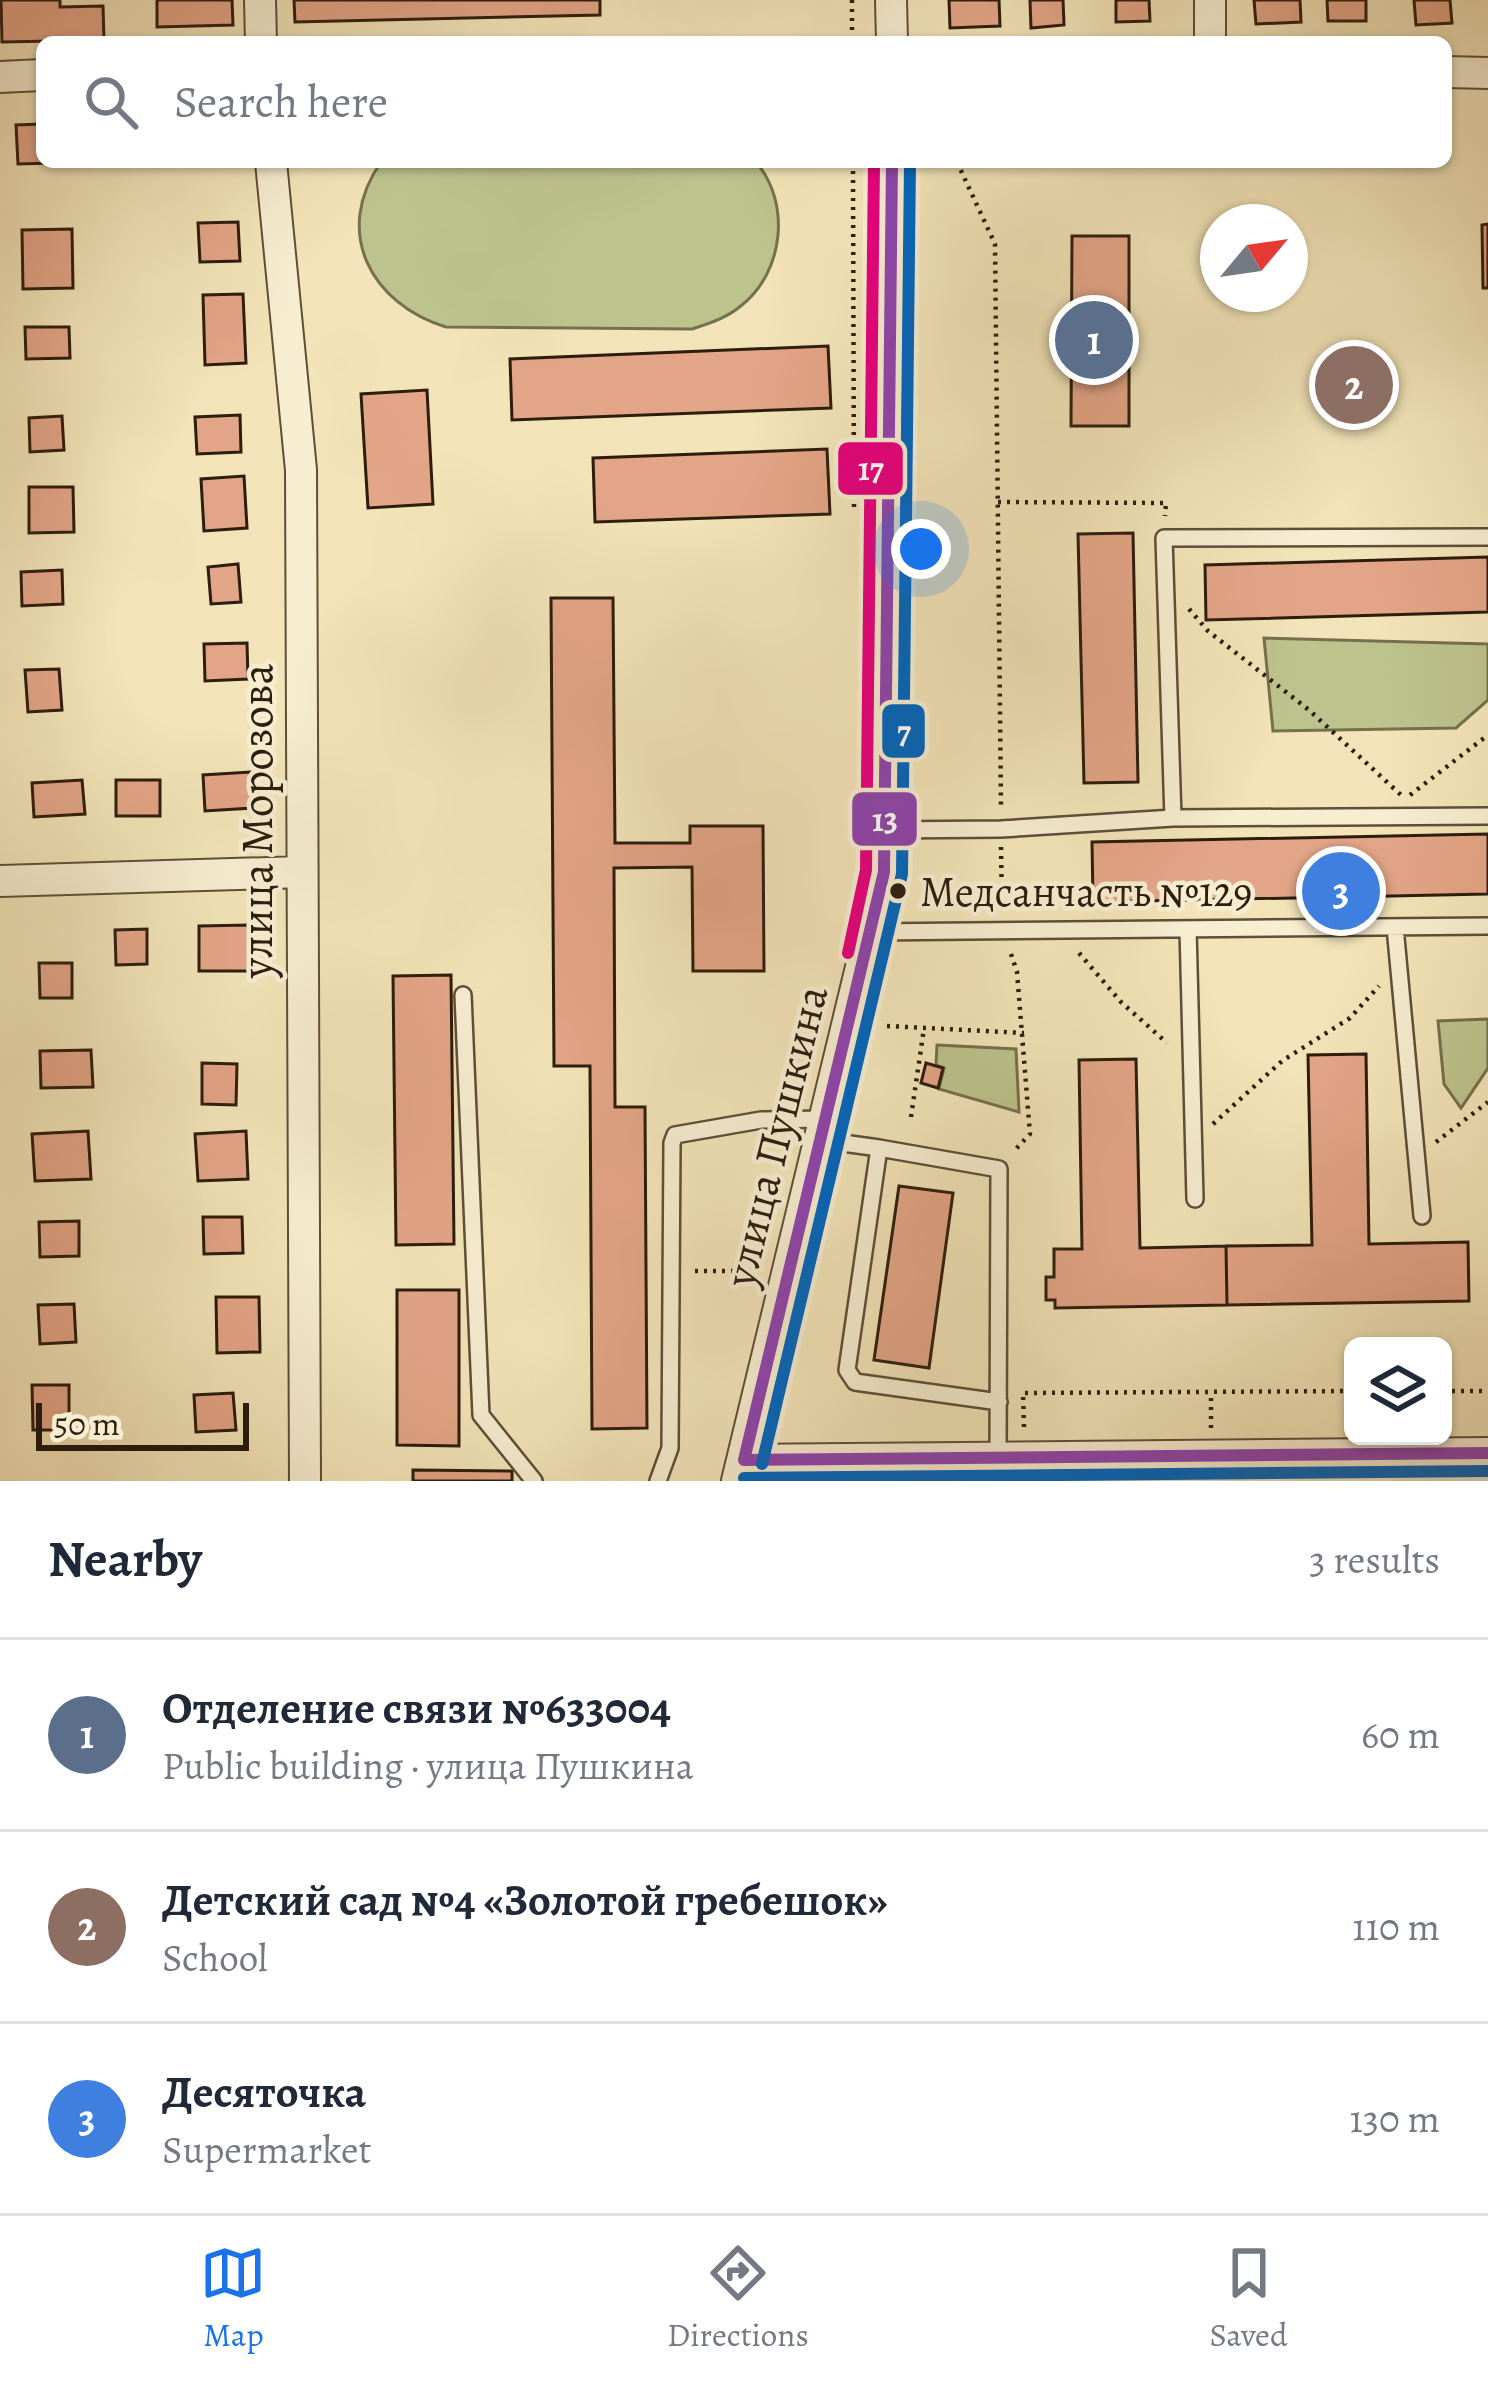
<!DOCTYPE html>
<html lang="en">
<head>
<meta charset="utf-8">
<style>
	body { margin:0; font-family:Alegreya,serif; background:#f2f2f3; color:#1f2937 }
	.controls { position:absolute; right:36px; bottom:36px; display:grid; overflow:hidden; border-radius:18px; box-shadow:0 3px 9px #0004 }
	.controls button { width:108px; height:108px; display:grid; place-items:center; padding:0; border:0; border-bottom:3px solid #e0e1e3; background:#fff; color:#1f2937; font:60px sans-serif }
	.compass { position:absolute; left:1200px; top:204px; width:108px; height:108px; border-radius:50%; background:#fff; box-shadow:0 3px 9px #0004; rotate:61deg }
	.scale { position:absolute; left:36px; bottom:30px; width:213px; box-sizing:border-box; padding-left:12px; border:6px solid #2d1d0d; border-top:0; font-size:33px; line-height:42px; white-space:nowrap; color:#2d1d0d; -webkit-text-stroke:9px #f7edd1; paint-order:stroke }
	.you { position:absolute; left:921px; top:549px; width:42px; height:42px; margin:-30px; border:9px solid #fff; border-radius:50%; background:#1a73e8; box-shadow:0 0 0 18px #1a73e833 }
	.badge { display:grid; place-items:center; width:78px; height:78px; border-radius:50%; background:#1a73e8; color:#fff; font-size:39px; font-weight:700 }
	.pin { position:absolute; translate:-50% -50%; border:6px solid #fff; box-shadow:0 3px 12px #0006 }
	.list { margin:0; padding:0; list-style:none }
	h2 { display:flex; justify-content:space-between; align-items:center; height:156px; margin:0; padding:0 48px; font-size:51px }
	h2 small { font-size:39px; font-weight:400; color:#747a83 }
	.list li { display:grid; grid-template-columns:78px 1fr auto; gap:36px; align-items:center; box-sizing:border-box; height:192px; padding:0 48px; border-top:3px solid #e0e1e3 }
	.list b { display:block; font-size:45px; white-space:nowrap }
	.list p { margin:0; font-size:39px; white-space:nowrap; color:#747a83 }
	.list em { font-size:39px; font-style:normal; color:#747a83 }
	.icon { flex:none; width:66px; height:66px; fill:none; stroke:currentColor; stroke-width:2; stroke-linecap:round; stroke-linejoin:round }
	.map { position:relative; flex:none; width:1488px; height:1481px; overflow:hidden }
	.search { position:absolute; background:#fff; box-shadow:0 3px 9px #0004; left:36px; right:36px; top:36px; height:132px; display:flex; align-items:center; gap:30px; box-sizing:border-box; padding:0 42px; border-radius:18px; color:#747a83; font-size:45px }
	.sheet { height:732px; background:#fff }
	nav { display:flex; justify-content:space-around; align-items:center; box-sizing:border-box; height:168px; border-top:3px solid #e0e1e3; background:#fff; font-size:33px; color:#747a83 }
	nav a { display:grid; justify-items:center; gap:6px }
	nav .on { color:#1a73e8 }
	.map>svg:first-child { display:block }
	.green { fill:#bdc38d; stroke:#75704d; stroke-width:3 }
	.building { fill:#e3a587; stroke:#2d1d0d; stroke-width:3 }
	.lines { fill:none; stroke-linecap:round; stroke-linejoin:round }
	.lane-casing { stroke:#5e4f38; stroke-width:20 }
	.street-casing { stroke:#5e4f38; stroke-width:34 }
	.path { stroke:#2d1d0d; stroke-width:4.5; stroke-dasharray:3 6; stroke-linecap:butt }
	.lane { stroke:#f7edd1; stroke-width:15 }
	.street { stroke:#f7edd1; stroke-width:30 }
	.bus-1-casing { stroke:#f7edd1; stroke-width:21 }
	.bus-2-casing { stroke:#f7edd1; stroke-width:21 }
	.bus-3-casing { stroke:#f7edd1; stroke-width:21 }
	.bus-1 { stroke:#8e44ad; stroke-width:12 }
	.bus-2 { stroke:#0065bd; stroke-width:12 }
	.bus-3 { stroke:#e5007d; stroke-width:12 }
	.bus-dot { fill:#2d1d0d; stroke:#f7edd1; stroke-width:4.5 }
	.labels { text-anchor:middle; dominant-baseline:central; stroke-width:9; stroke-linejoin:round; paint-order:stroke }
	.bus-label { font-size:42px; fill:#2d1d0d; stroke:#f7edd1; text-anchor:start }
	.street-label { font-size:45px; fill:#2d1d0d; stroke:#f7edd1 }
	.line-badge { stroke:#f7edd1; stroke-width:4.5 }
	.badge-label { font-size:33px; text-anchor:middle; font-weight:bold; fill:#fff }
</style>
</head>
<body>
<div class="map">
<svg width="1488" height="1481" viewBox="0 0 1488 1481">
	<rect width="100%" height="100%" fill="#f2e4b8"/>
	<filter id="stains"><feTurbulence type="fractalNoise" baseFrequency=".00167" numOctaves="4"/><feColorMatrix values="0 0 0 0 .2 0 0 0 0 .09 0 0 0 0 .02 0 0 0 .5 -.17"/></filter>
	<radialGradient id="worn" r=".72"><stop offset=".6" stop-color="#630" stop-opacity="0"/><stop offset="1" stop-color="#630" stop-opacity=".3"/></radialGradient>
	<path class="green" d="M381 162H756C791 203 784 271 742 305 727 318 710 323 692 329L446 327C371 304 332 232 381 162Z
		M1264 638 1488 644V700L1456 728 1273 731Z
		M1488 1019V1068L1461 1108 1444 1084 1438 1021Z
		M937 1045 1016 1049 1019 1112 939 1089 944 1068 936 1065Z"/>
	<path class="building" d="M1 0H60V7L103 6 104 40 2 42Z
		M157 0H232L233 25 157 27Z
		M294 0H600V15L295 22Z
		M949 0H999L1000 26 950 28Z
		M1030 0H1063L1064 25 1031 28Z
		M1116 0H1149L1150 21 1116 22Z
		M1254 0H1300L1301 22 1256 24Z
		M1327 0H1366V21H1328Z
		M1414 0H1450L1452 23 1416 25Z
		M42 124V162L53 163 18 164 16 125Z
		M238 222 240 261 200 262 198 223Z
		M1488 224V288H1483L1482 225Z
		M72 229 73 288 23 289 22 230Z
		M1072 236H1129V426H1071Z
		M243 294 246 363 205 365 203 295Z
		M25 327H69L70 358 26 359Z
		M828 346 831 408 512 420 510 359Z
		M427 390 433 504 368 508 361 394Z
		M240 415 241 452 197 454 195 417Z
		M62 416 64 450 30 452 29 418Z
		M827 449 830 514 595 522 593 458Z
		M244 476 247 528 204 531 201 479Z
		M29 487H73L74 532 29 533Z
		M1133 533 1138 782 1084 783 1078 534Z
		M1488 557V612L1206 620 1205 565Z
		M238 564 241 602 211 604 208 567Z
		M62 570 63 604 22 606 21 572Z
		M551 598H613L615 843H690V826H763L764 971H693L692 867 614 868 615 1107H645L647 1428 592 1429 590 1066H554Z
		M247 643 248 679 205 681 204 644Z
		M59 669 62 710 28 712 25 670Z
		M250 772 252 808 205 811 203 775Z
		M82 780 85 814 34 817 32 783Z
		M116 780H160V816H116Z
		M1488 834V894L1093 902 1092 842Z
		M249 925 250 971H199V926Z
		M147 929V964L116 965 115 930Z
		M39 963H72V998H40Z
		M451 975 454 1244 396 1245 393 976Z
		M91 1050 93 1087 41 1088 40 1051Z
		M1366 1054 1369 1244 1468 1242 1469 1301 1227 1305 1226 1246 1312 1245 1308 1055Z
		M1136 1059 1140 1248 1226 1246 1227 1305 1055 1308V1300H1046V1277H1054V1249H1082L1079 1060Z
		M202 1063 237 1064 236 1105 202 1104Z
		M926 1063 943 1068 938 1088 921 1083Z
		M88 1131 91 1179 35 1181 32 1134Z
		M246 1131 248 1179 198 1181 195 1134Z
		M899 1186 953 1193 929 1368 874 1360Z
		M203 1217H242L243 1253 204 1254Z
		M79 1221V1256L40 1257 39 1222Z
		M397 1290H459V1446L397 1445Z
		M216 1297H259L260 1352 217 1353Z
		M74 1304 76 1342 40 1344 38 1305Z
		M32 1385H69V1430H33Z
		M233 1393 236 1430 196 1432 194 1395Z
		M413 1470 512 1471V1481H413Z"/>
	<g class="lines">
		<defs>
			<path id="lane" d="M1488 537 1164 538 1173 818 1488 816
				M885 830 1001 829 1173 818
				M1395 927 1422 1216
				M1188 929 1195 1199
				M871 932 1488 926
				M463 995 481 1415 534 1481
				M821 1140 879 1148 847 1370 855 1382 999 1402
				M879 1148 999 1169 998 1458
				M658 1481 670 1448 672 1143 675 1135 761 1120 827 1119"/>
			<path id="street" d="M260 0 261 42
				M891 0 892 42
				M1210 0V42
				M1446 72 1488 73
				M0 77 42 75
				M271 162 301 470 305 1481
				M0 881 302 872
				M744 1460 1488 1453
				M737 1481 884 872 892 162"/>
		</defs>
		<use href="#lane" class="lane-casing"/>
		<use href="#street" class="street-casing"/>
		<path class="path" d="M852 0V42
			M853 162 854 508
			M957 162 995 244 1001 806
			M998 502 1166 503 1165 516
			M1189 609 1208 631 1309 710 1401 795
			M1410 795 1488 735
			M1001 847 1002 908
			M1079 953 1121 1002 1167 1043
			M1011 954 1017 972 1030 1134 1014 1151
			M887 1026 1024 1033
			M911 1117 924 1028
			M1213 1124 1282 1061 1350 1018 1379 986
			M1436 1142 1488 1102
			M695 1271H756
			M1443 1391H1488
			M1024 1427 1023 1393 1353 1391
			M1211 1428V1392"/>
		<use href="#lane" class="lane"/>
		<use href="#street" class="street"/>
		<defs>
			<path id="bus-1" d="M744 1460 884 872 892 162
				M744 1460 1488 1453"/>
			<path id="bus-2" d="M762 1464 902 874 910 162
				M744 1478 1488 1471"/>
			<path id="bus-3" d="M848 953 866 870 874 162"/>
		</defs>
		<use href="#bus-1" class="bus-1-casing"/>
		<use href="#bus-2" class="bus-2-casing"/>
		<use href="#bus-3" class="bus-3-casing"/>
		<use href="#bus-1" class="bus-1"/>
		<use href="#bus-2" class="bus-2"/>
		<use href="#bus-3" class="bus-3"/>
	</g>
	<circle class="bus-dot" cx="898" cy="891" r="10"/>
	<g class="labels">
		<g class="bus-label">
			<text x="920" y="891">Медсанчасть №129</text>
		</g>
		<g class="street-label">
			<text transform="translate(257 821) rotate(-90)">улица Морозова</text>
			<text transform="translate(776 1136) rotate(-76)">улица Пушкина</text>
		</g>
	</g>
	<g class="line-badge">
		<rect x="836" y="440" width="69" height="57" rx="12" fill="#e5007d"/>
		<rect x="880" y="702" width="47" height="58" rx="12" fill="#0065bd"/>
		<rect x="850" y="790" width="69" height="58" rx="12" fill="#8e44ad"/>
	</g>
	<g class="badge-label">
		<text x="871" y="480">17</text>
		<text x="904" y="743">7</text>
		<text x="885" y="831">13</text>
	</g>
	<rect width="100%" height="100%" filter="url(#stains)"/>
	<rect width="100%" height="100%" fill="url(#worn)"/>
</svg>
<div class="controls">
<button><svg class="icon" aria-label="layers" viewBox="0 0 24 24"><path d="M12 4l9 5-9 5-9-5zM3 14l9 5 9-5"/></svg></button>
</div>
<svg class="compass" viewBox="-18 -18 36 36"><path d="M0-13l5 13h-10z" fill="#e53935"/><path d="M0 13l5-13h-10z" fill="#747a83"/></svg>
<div class="scale">50 m</div>
<div class="you"></div>
<div class="pin badge" style="left:1094px;top:340px;background:#5c6f8a">1</div>
<div class="pin badge" style="left:1354px;top:385px;background:#8d6e63">2</div>
<div class="pin badge" style="left:1341px;top:891px;background:#3f7fe0">3</div>
<div class="search"><svg class="icon" aria-label="search" viewBox="0 0 24 24"><circle cx="10" cy="10" r="6"/><path d="M15 15l6 6"/></svg>Search here</div>
</div>
<section class="sheet">
<h2>Nearby<small>3 results</small></h2>
<ul class="list">
<li><span class="badge" style="background:#5c6f8a">1</span><div><b>Отделение связи №633004</b><p>Public building · улица Пушкина</p></div><em>60 m</em></li>
<li><span class="badge" style="background:#8d6e63">2</span><div><b>Детский сад №4 «Золотой гребешок»</b><p>School</p></div><em>110 m</em></li>
<li><span class="badge" style="background:#3f7fe0">3</span><div><b>Десяточка</b><p>Supermarket</p></div><em>130 m</em></li>
</ul>
</section>
<nav>
<a class="on"><svg class="icon" aria-label="map" viewBox="0 0 24 24"><path d="M3 6l6-2 6 2 6-2v14l-6 2-6-2-6 2zM9 4v14M15 6v14"/></svg>Map</a>
<a><svg class="icon" aria-label="directions" viewBox="0 0 24 24"><path d="M12 3l9 9-9 9-9-9zM9 14v-3h6M13 9l2 2-2 2"/></svg>Directions</a>
<a><svg class="icon" aria-label="saved" viewBox="0 0 24 24"><path d="M7 4h10v16l-5-4-5 4z"/></svg>Saved</a>
</nav>
</body>
</html>
